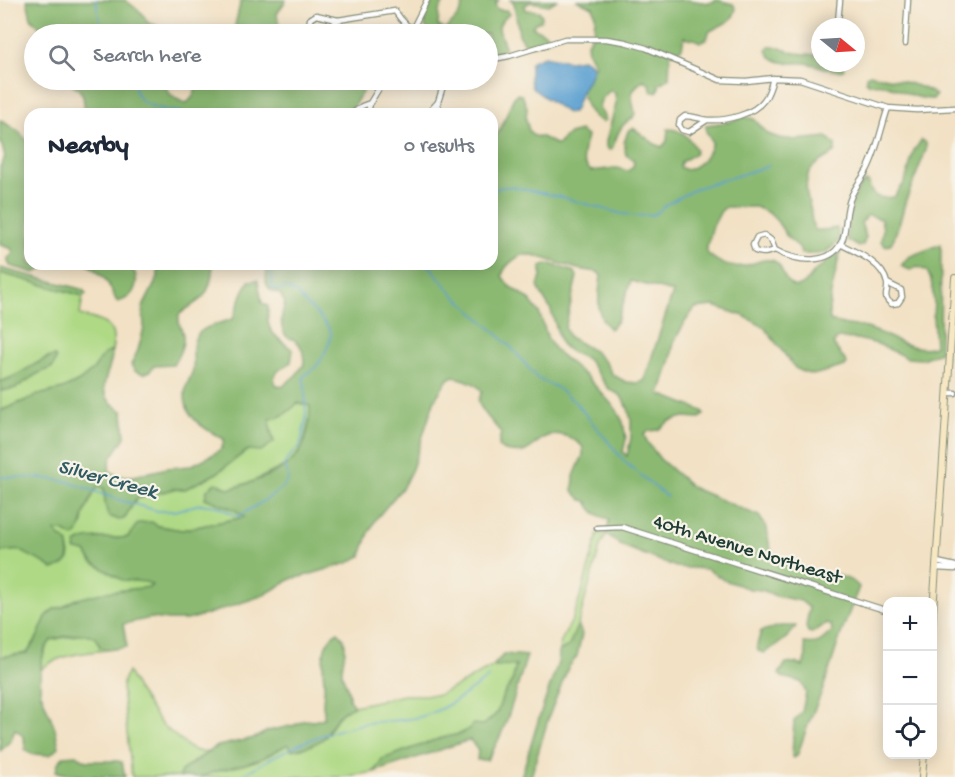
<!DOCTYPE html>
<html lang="en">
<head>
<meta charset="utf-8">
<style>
	body { margin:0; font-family:"Gochi Hand",sans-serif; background:#f6f6f7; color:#1f2937 }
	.controls { position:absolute; right:18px; bottom:18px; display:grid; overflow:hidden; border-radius:12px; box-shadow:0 3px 15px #0003 }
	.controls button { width:54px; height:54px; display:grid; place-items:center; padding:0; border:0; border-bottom:2px solid #e0e1e3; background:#fff; color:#1f2937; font:30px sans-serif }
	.compass { position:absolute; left:811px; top:18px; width:54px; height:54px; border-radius:50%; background:#fff; box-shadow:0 3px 15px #0003; rotate:108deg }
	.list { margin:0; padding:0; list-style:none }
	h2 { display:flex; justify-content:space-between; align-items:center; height:78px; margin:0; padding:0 24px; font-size:26px }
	h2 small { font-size:20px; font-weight:400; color:#747a83 }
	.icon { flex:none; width:33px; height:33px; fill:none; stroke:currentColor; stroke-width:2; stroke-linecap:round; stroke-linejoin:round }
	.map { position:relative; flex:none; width:955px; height:777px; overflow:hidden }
	.search { position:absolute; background:#fff; box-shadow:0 3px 15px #0003; left:24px; top:24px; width:474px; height:66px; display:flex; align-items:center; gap:15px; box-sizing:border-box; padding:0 21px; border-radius:33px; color:#747a83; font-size:22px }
	.panel { position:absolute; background:#fff; box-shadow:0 3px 15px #0003; left:24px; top:108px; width:474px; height:162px; border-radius:18px }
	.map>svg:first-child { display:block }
	.green { fill:#afd985; stroke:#678b5c; stroke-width:1.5 }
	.forest { fill:#8bb972; stroke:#557b53; stroke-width:1.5; fill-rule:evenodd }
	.water { fill:#5ca0d1; stroke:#3e6e82; stroke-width:1.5 }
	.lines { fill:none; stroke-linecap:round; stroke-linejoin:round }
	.stream { stroke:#5ca0d1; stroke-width:1.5 }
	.minor-casing { stroke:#888f7c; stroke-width:7 }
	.secondary-casing { stroke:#888f7c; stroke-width:8 }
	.minor { stroke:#fff; stroke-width:4.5 }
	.secondary { stroke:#f7e8c3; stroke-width:6 }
	.labels { text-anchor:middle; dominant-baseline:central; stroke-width:4.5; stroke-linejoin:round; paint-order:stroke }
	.street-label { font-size:20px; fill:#1f3d34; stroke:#f7f3e8 }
	.water-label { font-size:21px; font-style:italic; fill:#315b63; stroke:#f7f3e8 }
</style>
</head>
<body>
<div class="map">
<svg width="955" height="777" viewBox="0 0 955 777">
	<rect width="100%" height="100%" fill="#f7f3e8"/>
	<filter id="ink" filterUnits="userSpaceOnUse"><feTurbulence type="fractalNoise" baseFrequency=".0167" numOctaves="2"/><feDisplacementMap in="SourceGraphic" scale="12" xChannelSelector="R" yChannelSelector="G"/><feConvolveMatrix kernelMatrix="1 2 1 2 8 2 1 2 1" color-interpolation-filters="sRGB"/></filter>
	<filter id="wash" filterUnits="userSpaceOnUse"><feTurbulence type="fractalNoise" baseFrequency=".008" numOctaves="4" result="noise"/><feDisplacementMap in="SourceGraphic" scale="24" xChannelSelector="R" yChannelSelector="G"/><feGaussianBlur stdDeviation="1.35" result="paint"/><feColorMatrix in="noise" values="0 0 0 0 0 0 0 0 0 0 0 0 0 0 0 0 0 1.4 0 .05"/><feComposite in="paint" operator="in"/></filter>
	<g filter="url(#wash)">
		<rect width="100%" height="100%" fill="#f2e1c4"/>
		<path class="green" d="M0 273 83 296 80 315C103 322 118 323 112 351L104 354 94 369 79 381 63 389 38 395 0 411V391L16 388 37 374 53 367 48 357 17 375 0 382Z
			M298 403 310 405V418L302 448 290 463 254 481 229 489 219 484 205 498 235 510 245 517 182 530 158 526 128 537 118 539 96 538 86 552 92 562 152 584 150 587 74 600 63 607 54 609 46 617 37 638 27 654 0 657V552L20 550C31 558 43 560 53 569L69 559 70 554 67 542 59 536 55 530 63 531 73 536 83 524 84 515 97 486 104 487 105 504 124 519 136 499 174 489H185L217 473 272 432 269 425 270 419 284 415Z
			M597 534H607L601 544 578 624 569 646 559 651C559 640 568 630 572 620 583 594 589 565 597 538Z
			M89 634 96 639 100 647 108 650C89 652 54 655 41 670 41 658 45 649 51 640L77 635Z
			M516 664 513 679 502 698 497 713 484 725 460 734 441 738 383 759 374 772 342 777H201C231 764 257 766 286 745H289L291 750 310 746 325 737 338 717 347 708 354 706 404 695H438L463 683 493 666Z
			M128 672 137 689 161 724 191 749 201 752 209 751C200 758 183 766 179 776L181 777H132L122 688 124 678Z"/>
		<path class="forest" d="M27 0H125L142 13 148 23 156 25 167 34H46L31 18Z
			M241 0H286L277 14 279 26 284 34H233Z
			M433 0H445L439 11 438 26 445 29C454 22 464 12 463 0H499L495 4 497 9 501 10H507L509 14C493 26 500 31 505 47 501 54 495 55 488 54V34H434L426 28 424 22 427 12Z
			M510 0H557L549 5 531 2 525 5 526 10 539 11 542 16 541 21 535 23 532 27 545 33 549 40 533 45 523 43 519 34 514 3Z
			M576 0H688L709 3 717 0 733 4 736 8C733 25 721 23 709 32L707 39 700 42 694 39 684 37 682 48 670 55 669 78 659 84V89L657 92H652L649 84 644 80C627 91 632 98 635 113L633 118C619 124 617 137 612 149L609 150 606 147V141L616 104 615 93 610 90 601 100 599 107 606 120 603 122C587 115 583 101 581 86L595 65 588 52 587 43 594 33 595 15 593 7Z
			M769 46H774L795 53 818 55 820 56V63H838L843 65 844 70C831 73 818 64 805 63 795 62 785 65 776 60 770 57 768 55 767 49Z
			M870 74C891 79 918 83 936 95L933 99C910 100 891 81 870 84L866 81V76Z
			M64 80H165C165 93 174 99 186 103 195 98 196 89 197 80H206L207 82 217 85 221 83 223 80H360L363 82 364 89 351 110 350 114H83C87 96 81 87 64 80Z
			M516 94 522 95 527 107 526 119 529 131 534 136 542 137 557 145 569 134 580 131 587 136C584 150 578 160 591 171L617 168 628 171 633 167 634 160 626 155 624 143 628 131 633 128 655 144 662 147 667 141 668 129C681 128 692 140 696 151L693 155 681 162 680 167 686 170C699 167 709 155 712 142L706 131V125L728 122 745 117 754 119 768 134 779 138 796 140 827 137 835 144V152C828 157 820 161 814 166 803 175 806 195 810 207 813 217 809 219 815 230 823 231 829 229 837 228L839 240C825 256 821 254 801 254L799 247 788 238 777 221 769 213 756 207H726L721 211 713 226 707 246V253C723 267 734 270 754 263 759 261 767 259 772 260 783 264 781 275 788 282 790 285 793 286 796 287L804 284 816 270 840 252 831 294 829 309 830 320C842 326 854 325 867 328 888 334 913 354 935 346L933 316 934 302 931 280 927 271 918 267 910 270 901 266 908 257 941 244 940 352 922 359 907 358 878 344 857 339 838 338 833 344 847 363 845 366 813 375 803 372 795 368 764 327 744 316 714 306 695 308 685 322 674 342 671 359 660 394 703 411 704 414 700 418 684 417 670 421 658 430 649 431 644 435 648 443 660 459 693 488 759 516 767 528 769 544 774 557C783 561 792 565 801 568 816 572 850 574 859 587L841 634 823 689 809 722 797 756 794 758 792 757 794 721 802 712 806 693 801 682 782 677 779 674 786 663H795L803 666 806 655 804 643C819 645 822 641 832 631L831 625 825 624 812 633 808 632 806 627 809 608 801 601 776 596 762 590 750 589 724 580 707 569 676 567 620 545 607 534 609 519C597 516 592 512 587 501L582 500 573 491 574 476 583 455V447C574 438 558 430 545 437 532 444 530 455 512 452 506 452 503 451 499 447V441L501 433C494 423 482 413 478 401L482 392C477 382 463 380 453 376L448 379 435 399 412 469 403 487 376 519 369 533 361 556 348 563 301 577 293 578 264 595 205 615 187 620H168L151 618 123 624 127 647 108 650 100 647C99 645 97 640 95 638 87 630 62 637 51 640L45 649 41 662 40 691 55 728 59 747 50 755 31 754 25 749 24 737 15 729 11 741 0 751V657L27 653 37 638 46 617 54 609 63 607 74 600 105 592 150 587 152 585 146 582 122 580 92 562 86 552 75 550 76 544C87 534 113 540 128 537L138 523 152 522 158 526 182 530 244 517 235 510 205 498 207 490 215 483 219 484 229 489C252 483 291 470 302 448 308 435 310 419 310 406L298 403C290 410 281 419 270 419 268 427 272 434 274 442L261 451 248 450 238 457 217 473 185 489H174L136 499 124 519 119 520 108 516 105 504 104 488 97 487C93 495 87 505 84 515 81 524 82 531 73 537L63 531H55L59 536 67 542C71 558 70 565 53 569 43 560 31 558 20 550L0 552V411L38 395 63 389 79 381 94 369 104 354 112 351C114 367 97 384 108 399 111 404 118 408 123 412L125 437 111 458 109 470 118 476H134L167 468 190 466 212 455 222 448 224 439C202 428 180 415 186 387 188 381 192 375 193 369 195 357 189 343 199 333 207 325 222 323 233 319L243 292 249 281 258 280 262 303 268 306C268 311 267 317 268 321 269 334 284 343 293 350L291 362 278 371 274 378 276 385 282 387 296 375 304 364C304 356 303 346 296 341 294 339 290 339 287 337 278 327 282 313 285 303L280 294 270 290 266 283 267 264H492V140C505 128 506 109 516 94ZM521 255H533L578 269 598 272 601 276C599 294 594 316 610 329L617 321 631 281 673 292 644 381 638 383 626 382 613 375 605 362 594 351 569 337 565 328 577 276 575 272 550 264 541 266V277L538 286 541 294 551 310 561 344 569 351 587 359 608 388 621 396 628 408 631 420V438L627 456 623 452 626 439 623 422 616 409 588 378 555 350 548 339 539 312 529 299 509 286 502 276C504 266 512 261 521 255Z
			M0 120 18 131 30 144V264H46L41 270 35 273 10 266 8 261V258L12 255 13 251 10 248 0 245V167L5 157 0 139Z
			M922 140 926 143V150L905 203 901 218 894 238 890 245 885 246 881 241 883 229 881 219 868 215 861 223 866 237 863 245 859 247 847 240C847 224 852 191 866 181L869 183C871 199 881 199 894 197L905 182 914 150Z
			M87 264H129C142 278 137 297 118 302L116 300C108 281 104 275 87 264Z
			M158 264H213C212 276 211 287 203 297 196 304 186 308 179 315 178 327 181 325 183 335 185 345 178 357 173 365L154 366 150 371 144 374 135 371 131 365 138 350 144 328 143 307 158 277Z
			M0 268 74 287 83 290 86 294 83 296 0 273Z
			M55 356 56 359 53 367 37 374 16 388 0 391V382C20 377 35 360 55 356Z
			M578 624 582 634 577 656 568 668 549 716 531 777H521L539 718 558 663 559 651 569 646Z
			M780 626H796C789 639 776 645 764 653L758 651 757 645 761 631Z
			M338 632C352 644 341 659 342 673 344 684 350 687 349 700L354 706C343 709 336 718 330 728 328 731 328 734 326 736 319 744 301 749 291 750L289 745H286L261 759 246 764 213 772 201 777H181L179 776 181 771 198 760 209 751 218 746 254 738 268 731 295 725 305 720 314 721 324 718C325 713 323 709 323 704 323 697 325 691 324 684 323 666 319 642 338 632Z
			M504 654 527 656C515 691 508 729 487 760H477L478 750 470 740 374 772 382 759 441 738 460 734 468 730 473 724 484 725 497 713 502 698 513 679 516 665 493 666Z
			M76 755 87 761H118L122 762 125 777C108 777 69 777 56 771L58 763 64 756Z"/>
		<path class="water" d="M544 56 569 61 582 59 588 61 592 66V73L581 91 575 109 573 112 567 113 532 88 530 80V64L534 60Z"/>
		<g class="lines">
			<path class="stream" d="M96 0 102 34
				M135 80C130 110 167 108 187 114
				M492 191 502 187H513L561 197 618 213 637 216 650 215 655 214 667 204 697 188 769 166
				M428 264 450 291 510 346 538 379 556 387 575 402 626 463 667 497
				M0 477 42 478 66 481 116 499 158 511H175L200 504 217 506 235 515 239 516C249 509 286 491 288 479 289 474 286 470 284 465L288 458 300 446 306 419 305 386 303 378C306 372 310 372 314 369 321 362 334 338 330 330 329 328 317 314 314 311 311 308 306 305 304 302 297 293 296 292 285 288L279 290 272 288V264
				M240 777C279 751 320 732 367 723 387 720 407 722 426 715 450 707 469 691 489 677"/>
		</g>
	</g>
	<g filter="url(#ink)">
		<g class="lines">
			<defs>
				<path id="minor" d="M338 20 327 30 318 32 314 31 309 26 310 19 316 15 338 20 395 11C402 22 409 29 420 34
					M838 22 840 0
					M410 34 427 0
					M905 44 908 0
					M488 60 509 56 565 39H606L625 42 646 48 720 80 746 81 773 78 800 79 888 108 917 110 955 108
					M352 114 362 106 370 103
					M368 114 370 103 384 80
					M427 114 438 102
					M439 114 438 102 445 80
					M707 120 689 132 682 130 679 125 680 120 685 116C693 116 700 119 708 120 726 121 753 115 764 100 769 94 771 86 773 78
					M840 244C856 252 883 263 887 283 889 292 881 297 892 304L898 303 902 297 901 290 887 283
					M775 250C767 253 763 254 755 251L753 245 757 237 764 235 771 240 775 250C795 262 834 267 843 238 847 224 845 210 851 197 855 187 862 179 867 170 877 151 881 128 888 108
					M948 393H955
					M597 528 622 527 888 611
					M937 562 955 566
					M936 568 955 569"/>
				<path id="secondary" d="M932 627 955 278
					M922 777 924 754"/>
			</defs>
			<use href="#minor" class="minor-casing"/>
			<use href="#secondary" class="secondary-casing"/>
			<use href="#minor" class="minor"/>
			<use href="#secondary" class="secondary"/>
		</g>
	</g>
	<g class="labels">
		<g class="street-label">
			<text transform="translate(747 551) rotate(17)">40th Avenue Northeast</text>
		</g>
		<g class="water-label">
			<text transform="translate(107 481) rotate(15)">Silver Creek</text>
		</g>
	</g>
</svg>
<div class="controls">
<button>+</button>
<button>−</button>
<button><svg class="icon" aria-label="locate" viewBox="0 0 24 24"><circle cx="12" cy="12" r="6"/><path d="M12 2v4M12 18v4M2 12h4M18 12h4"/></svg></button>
</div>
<svg class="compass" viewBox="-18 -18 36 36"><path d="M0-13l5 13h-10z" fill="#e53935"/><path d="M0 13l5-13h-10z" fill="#747a83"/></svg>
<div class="search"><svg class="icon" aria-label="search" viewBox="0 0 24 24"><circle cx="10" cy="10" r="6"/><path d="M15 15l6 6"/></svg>Search here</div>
<section class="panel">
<h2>Nearby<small>0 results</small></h2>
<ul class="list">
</ul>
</section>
</div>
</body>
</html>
